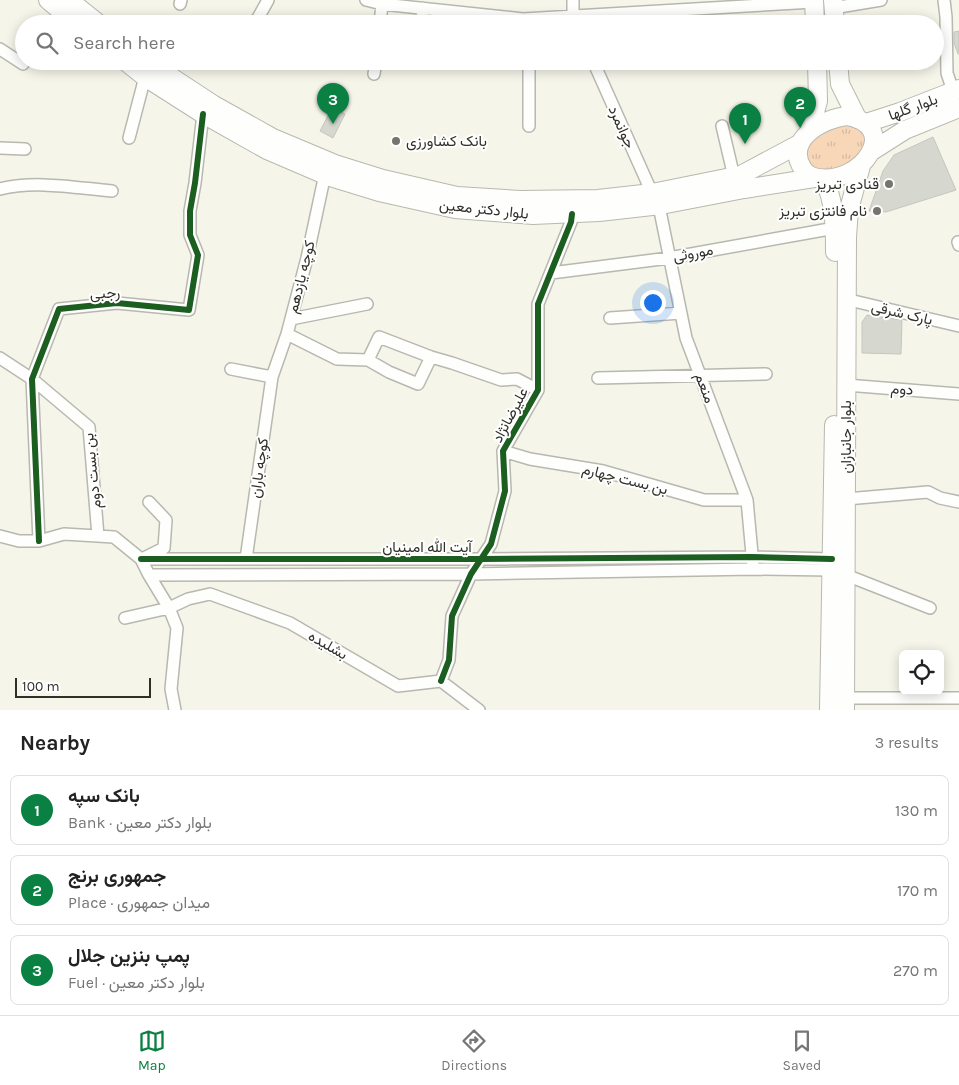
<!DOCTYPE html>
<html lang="en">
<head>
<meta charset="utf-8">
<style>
	body { margin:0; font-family:Karla,Vazirmatn,sans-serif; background:#f2f2f2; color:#222 }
	.controls { position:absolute; right:15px; bottom:15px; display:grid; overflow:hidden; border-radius:8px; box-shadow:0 2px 12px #0003 }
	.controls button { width:45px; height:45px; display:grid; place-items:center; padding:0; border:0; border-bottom:1px solid #e0e0e0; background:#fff; color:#222; font:25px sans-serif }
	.scale { position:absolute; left:15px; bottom:12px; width:136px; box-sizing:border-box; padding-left:5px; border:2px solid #303029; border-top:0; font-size:14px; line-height:18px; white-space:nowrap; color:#303029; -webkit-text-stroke:4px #fff; paint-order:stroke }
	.you { position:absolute; left:652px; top:302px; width:18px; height:18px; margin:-12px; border:4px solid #fff; border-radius:50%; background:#1a73e8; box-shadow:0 0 0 8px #1a73e833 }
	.badge { display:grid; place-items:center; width:32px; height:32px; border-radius:50%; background:#0b8043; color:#fff; font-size:16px; font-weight:700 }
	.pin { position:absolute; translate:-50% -41px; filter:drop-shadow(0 1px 2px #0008) }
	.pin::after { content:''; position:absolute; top:26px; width:18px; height:15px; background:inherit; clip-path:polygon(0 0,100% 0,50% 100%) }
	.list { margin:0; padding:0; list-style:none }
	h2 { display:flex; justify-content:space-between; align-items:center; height:65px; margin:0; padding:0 20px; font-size:21px }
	h2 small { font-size:16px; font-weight:400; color:#767676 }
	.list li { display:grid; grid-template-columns:32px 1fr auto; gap:15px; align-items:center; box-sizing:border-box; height:70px; margin:0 10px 10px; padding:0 10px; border:1px solid #e0e0e0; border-radius:8px }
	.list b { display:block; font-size:19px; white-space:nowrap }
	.list p { margin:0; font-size:16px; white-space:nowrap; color:#767676 }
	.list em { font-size:16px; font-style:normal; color:#767676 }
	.icon { flex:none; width:28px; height:28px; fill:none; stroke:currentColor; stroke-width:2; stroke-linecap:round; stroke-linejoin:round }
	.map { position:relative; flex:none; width:959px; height:710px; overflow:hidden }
	.search { position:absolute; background:#fff; box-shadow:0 2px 12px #0003; left:15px; right:15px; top:15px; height:55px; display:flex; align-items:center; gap:12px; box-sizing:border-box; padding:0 18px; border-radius:28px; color:#767676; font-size:19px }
	.sheet { height:305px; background:#fff }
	nav { display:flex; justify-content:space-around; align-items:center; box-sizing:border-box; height:70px; border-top:1px solid #e0e0e0; background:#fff; font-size:14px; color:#767676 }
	nav a { display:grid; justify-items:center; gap:2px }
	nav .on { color:#0b8043 }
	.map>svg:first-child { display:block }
	.grass { fill:url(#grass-tufts) }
	.building { fill:#d6d8d0; stroke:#c5c7bf }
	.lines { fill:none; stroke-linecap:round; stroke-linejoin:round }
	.minor-casing { stroke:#b8b8b0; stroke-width:14 }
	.primary-casing { stroke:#b8b8b0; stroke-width:20 }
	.minor { stroke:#fefefc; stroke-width:11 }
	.primary { stroke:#fefefc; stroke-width:18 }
	.cycleway-casing { stroke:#fff; stroke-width:9 }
	.cycleway { stroke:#1b5e20; stroke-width:6 }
	.poi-dot { fill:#75756d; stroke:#fff; stroke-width:2 }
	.labels { text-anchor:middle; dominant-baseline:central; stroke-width:4; stroke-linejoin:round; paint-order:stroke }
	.street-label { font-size:15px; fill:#303029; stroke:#fff }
	.poi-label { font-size:15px; fill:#303029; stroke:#fff; text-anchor:end }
</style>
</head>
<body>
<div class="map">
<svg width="959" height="710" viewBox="0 0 959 710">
	<defs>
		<pattern id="grass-tufts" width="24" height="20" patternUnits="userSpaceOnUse" patternTransform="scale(1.25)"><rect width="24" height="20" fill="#f8d7b9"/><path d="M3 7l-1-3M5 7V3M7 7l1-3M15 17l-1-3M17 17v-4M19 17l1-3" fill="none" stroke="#d5b99f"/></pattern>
	</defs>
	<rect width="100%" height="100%" fill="#f5f5ea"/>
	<path class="grass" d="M854 122 868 137 863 156 830 173 806 166 803 147 818 131Z"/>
	<path class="building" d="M959 31V54H958L954 43V32Z
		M332 108 345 114 333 138 320 131Z
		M933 137 956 190 886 212 869 211 883 171 894 155Z
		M867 315 902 320 901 354 862 353V322Z"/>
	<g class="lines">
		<defs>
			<path id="minor" d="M366 0 382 4 523 19 814 2
				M573 0V17L575 22
				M944 0 946 17 947 73 953 91
				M180 4 181 0
				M422 8 423 24
				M833 8 881 0
				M252 24 258 18 268 0
				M380 24 382 4
				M0 49 23 64
				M529 61V126
				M593 61 652 193
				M374 74 376 61
				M722 126 734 177
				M129 138 145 77
				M0 148 25 149
				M0 189C36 180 76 188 112 191
				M659 206 686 338 747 500 753 565
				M958 242 959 245
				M551 273 669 258 835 228
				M845 299 959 326
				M610 318 681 313
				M291 319 367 304
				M287 334 337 359 368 360
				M431 357 418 384 389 372 368 360 379 337 431 357 452 363 501 380 517 379 538 390
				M0 358 32 379 89 427 98 536
				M231 369 272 377
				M598 378 766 374
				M846 385 959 394
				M503 451 530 459 603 471 704 500H747
				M846 499 928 492 940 498 959 502
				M0 536 19 541H39L64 534 114 537 141 559 149 575 169 608 177 628 171 689 175 710
				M39 541 32 379 59 309 117 303 189 310 198 255 190 235V211L195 183 203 114
				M144 558 164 548 166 520 149 502
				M141 559H481L751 557 832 559
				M246 559 272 377 287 334 307 258 325 174
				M149 575 471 574 754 569 832 570
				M846 575 930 608
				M125 618 169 608 188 599 210 594 290 623 398 686 441 681 479 710
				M441 681 449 660 452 616 471 574 491 544 505 491 503 451 538 390V304L571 222 572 214
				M838 698H959"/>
			<path id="primary" d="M48 0 77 24
				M69 0 99 24
				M814 0 815 24
				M833 0 835 24
				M125 61 145 77 203 114 267 150 330 177 379 192 455 209 533 215 599 212 661 205 744 189 814 178
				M147 61 214 105 273 138 335 164 383 179 457 196 520 200 598 199 652 193 741 175 799 144
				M838 61 840 84 857 118
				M847 116C903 127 861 185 818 178 812 177 806 174 803 169 783 140 824 118 847 116Z
				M866 123 900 112 959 89
				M810 130 818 101 817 61
				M872 151 905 130 959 108
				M824 179C835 203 835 226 835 252
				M829 710 834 425
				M845 710 847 237 849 209 861 166"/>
		</defs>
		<use href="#minor" class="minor-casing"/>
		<use href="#primary" class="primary-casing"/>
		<use href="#minor" class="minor"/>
		<use href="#primary" class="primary"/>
		<defs>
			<path id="cycleway" d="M39 541 32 379 59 309 117 303 189 310 198 255 190 235V211L195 183 203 114
				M141 559H481L751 557 832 559
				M441 681 449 660 452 616 471 574 491 544 505 491 503 451 538 390V304L571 222 572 214"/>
		</defs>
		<use href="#cycleway" class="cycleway-casing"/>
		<use href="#cycleway" class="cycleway"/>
	</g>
	<g class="poi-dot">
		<circle cx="396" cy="141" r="5"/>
		<circle cx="889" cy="184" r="5"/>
		<circle cx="877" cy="211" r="5"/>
	</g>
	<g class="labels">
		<g class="street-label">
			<text transform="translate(913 107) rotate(-20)">بلوار گلها</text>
			<text transform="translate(622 127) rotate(66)">جوانمرد</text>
			<text transform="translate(484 209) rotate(6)">بلوار دکتر معین</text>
			<text transform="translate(693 253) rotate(-10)">موروثی</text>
			<text transform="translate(301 277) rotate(-76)">کوچه یازدهم</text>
			<text transform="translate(105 293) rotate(-3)">رجبی</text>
			<text transform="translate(902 313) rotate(13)">پارک شرقی</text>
			<text transform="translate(705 388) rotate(69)">منعم</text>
			<text transform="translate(902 389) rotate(4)">دوم</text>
			<text transform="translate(510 415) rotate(-62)">علیرضانژاد</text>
			<text transform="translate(846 437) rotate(-90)">بلوار جانبازان</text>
			<text transform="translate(259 468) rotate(-82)">کوچه باران</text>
			<text transform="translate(92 471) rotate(-96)">بن بست دوم</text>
			<text transform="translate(625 479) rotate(14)">بن بست چهارم</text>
			<text x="427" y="547">آیت الله امینیان</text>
			<text transform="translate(328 645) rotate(30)">بشلیده</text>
		</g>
		<g class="poi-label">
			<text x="406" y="141" text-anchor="start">بانک کشاورزی</text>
			<text x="879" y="184">قنادی تبریز</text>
			<text x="867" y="211">نام فانتزی تبریز</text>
		</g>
	</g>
</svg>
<div class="controls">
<button><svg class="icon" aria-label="locate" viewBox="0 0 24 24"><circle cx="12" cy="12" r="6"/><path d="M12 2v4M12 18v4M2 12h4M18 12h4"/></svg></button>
</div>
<div class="scale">100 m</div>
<div class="you"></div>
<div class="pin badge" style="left:745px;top:144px">1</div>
<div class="pin badge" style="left:800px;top:128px">2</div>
<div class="pin badge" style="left:333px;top:124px">3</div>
<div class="search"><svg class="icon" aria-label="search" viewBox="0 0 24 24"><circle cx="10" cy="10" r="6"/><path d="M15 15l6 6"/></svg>Search here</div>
</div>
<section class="sheet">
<h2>Nearby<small>3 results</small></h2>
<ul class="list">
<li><span class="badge">1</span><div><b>بانک سپه</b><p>Bank · بلوار دکتر معین</p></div><em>130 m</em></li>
<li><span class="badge">2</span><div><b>جمهوری برنج</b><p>Place · میدان جمهوری</p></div><em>170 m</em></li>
<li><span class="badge">3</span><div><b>پمپ بنزین جلال</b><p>Fuel · بلوار دکتر معین</p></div><em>270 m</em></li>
</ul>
</section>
<nav>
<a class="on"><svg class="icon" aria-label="map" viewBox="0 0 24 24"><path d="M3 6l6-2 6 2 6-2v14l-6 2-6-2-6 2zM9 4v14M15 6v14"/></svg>Map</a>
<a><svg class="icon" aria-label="directions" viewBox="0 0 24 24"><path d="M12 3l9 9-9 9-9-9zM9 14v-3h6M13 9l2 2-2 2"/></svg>Directions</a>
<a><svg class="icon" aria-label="saved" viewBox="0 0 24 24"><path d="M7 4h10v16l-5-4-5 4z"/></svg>Saved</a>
</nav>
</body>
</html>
